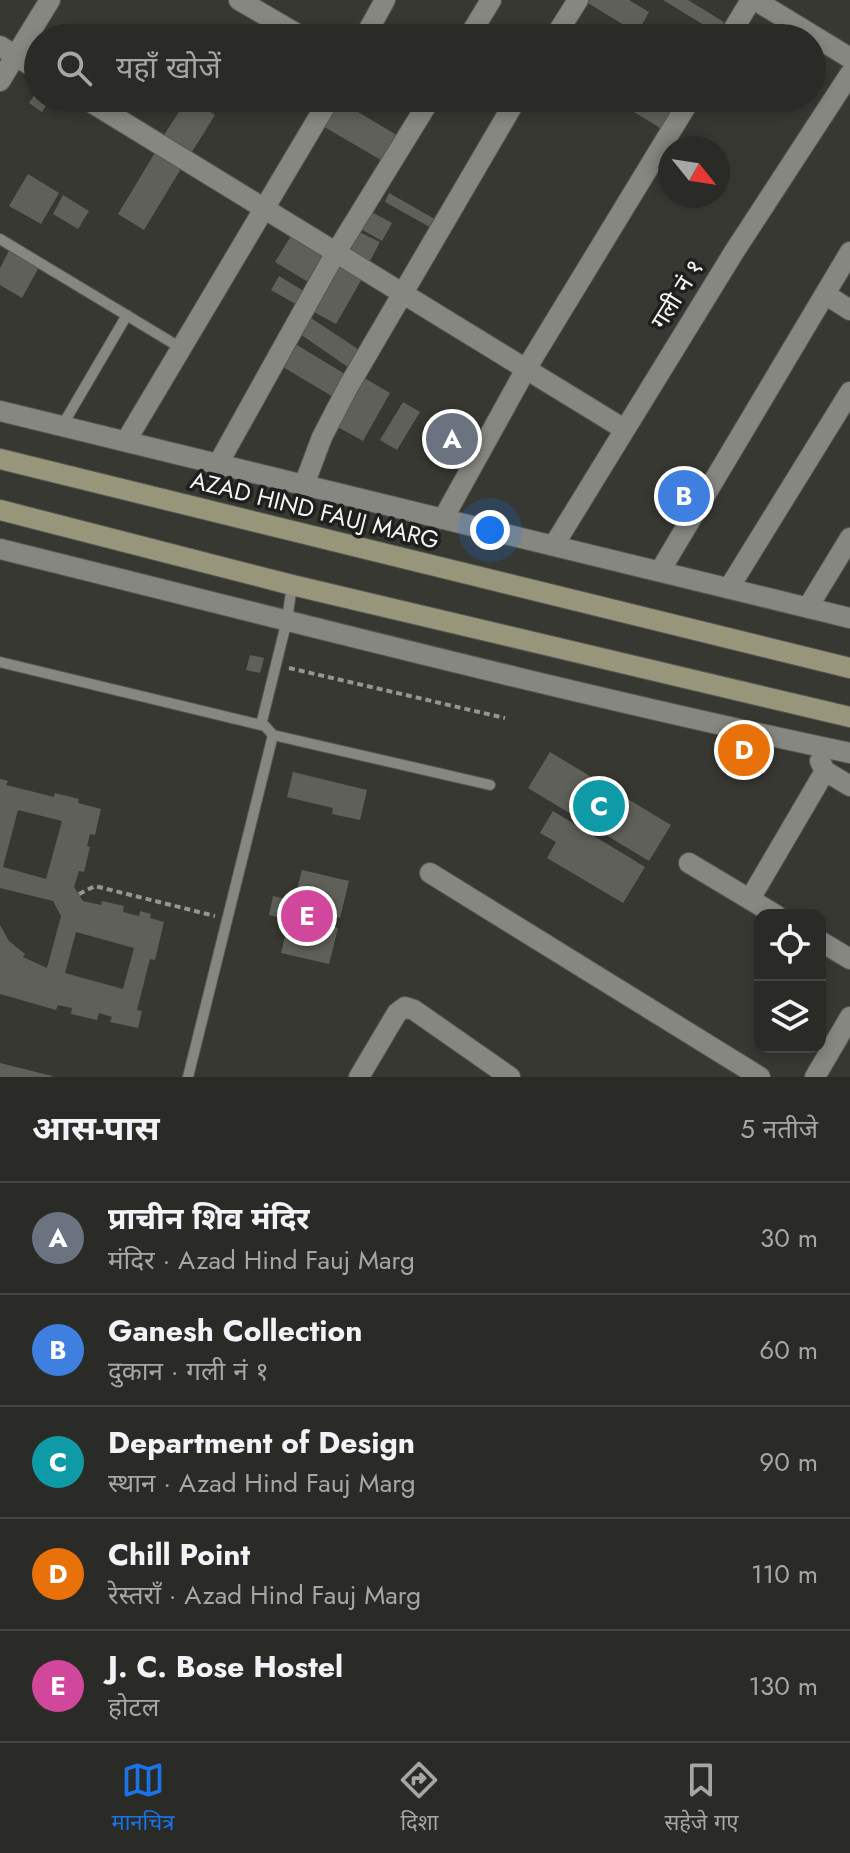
<!DOCTYPE html>
<html lang="hi">
<head>
<meta charset="utf-8">
<style>
	body { margin:0; font-family:Jost,"Noto Sans Devanagari",sans-serif; background:#32322e; color:#f1f3f6 }
	.controls { position:absolute; right:24px; bottom:24px; display:grid; overflow:hidden; border-radius:16px; box-shadow:0 4px 12px #0003 }
	.controls button { width:72px; height:72px; display:grid; place-items:center; padding:0; border:0; border-bottom:2px solid #464643; background:#2a2a26; color:#f1f3f6; font:40px sans-serif }
	.compass { position:absolute; left:658px; top:136px; width:72px; height:72px; border-radius:50%; background:#2a2a26; box-shadow:0 4px 12px #0003; rotate:120deg }
	.you { position:absolute; left:490px; top:530px; width:28px; height:28px; margin:-20px; border:6px solid #fff; border-radius:50%; background:#1a73e8; box-shadow:0 0 0 12px #1a73e833 }
	.badge { display:grid; place-items:center; width:52px; height:52px; border-radius:50%; background:#1a73e8; color:#fff; font-size:26px; font-weight:700 }
	.pin { position:absolute; translate:-50% -50%; border:4px solid #fff; box-shadow:0 2px 8px #0006 }
	.list { margin:0; padding:0; list-style:none }
	h2 { display:flex; justify-content:space-between; align-items:center; height:104px; margin:0; padding:0 32px; font-size:34px }
	h2 small { font-size:26px; font-weight:400; color:#a5a7a7 }
	.list li { display:grid; grid-template-columns:52px 1fr auto; gap:24px; align-items:center; box-sizing:border-box; height:112px; padding:0 32px; border-top:2px solid #464643 }
	.list b { display:block; font-size:30px; white-space:nowrap }
	.list p { margin:0; font-size:26px; white-space:nowrap; color:#a5a7a7 }
	.list em { font-size:26px; font-style:normal; color:#a5a7a7 }
	.icon { flex:none; width:44px; height:44px; fill:none; stroke:currentColor; stroke-width:2; stroke-linecap:round; stroke-linejoin:round }
	.map { position:relative; flex:none; width:850px; height:1077px; overflow:hidden }
	.search { position:absolute; background:#2a2a26; box-shadow:0 4px 12px #0003; left:24px; right:24px; top:24px; height:88px; display:flex; align-items:center; gap:20px; box-sizing:border-box; padding:0 28px; border-radius:44px; color:#a5a7a7; font-size:30px }
	.sheet { height:664px; background:#2a2a26 }
	nav { display:flex; justify-content:space-around; align-items:center; box-sizing:border-box; height:112px; border-top:2px solid #464643; background:#2a2a26; font-size:22px; color:#a5a7a7 }
	nav a { display:grid; justify-items:center; gap:4px }
	nav .on { color:#1a73e8 }
	.map>svg:first-child { display:block }
	.building { fill:#60605b; fill-rule:evenodd }
	.lines { fill:none; stroke-linecap:round; stroke-linejoin:round }
	.service-casing { stroke:#575753; stroke-width:12 }
	.minor-casing { stroke:#575753; stroke-width:22 }
	.tertiary-casing { stroke:#575753; stroke-width:22 }
	.secondary-casing { stroke:#575753; stroke-width:22 }
	.path { stroke:#959591; stroke-width:4; stroke-dasharray:6 4; stroke-linecap:butt }
	.service { stroke:#878782; stroke-width:10 }
	.minor { stroke:#878782; stroke-width:20 }
	.tertiary { stroke:#878782; stroke-width:20 }
	.secondary { stroke:#98967a; stroke-width:20 }
	.labels { text-anchor:middle; dominant-baseline:central; stroke-width:7; stroke-linejoin:round; paint-order:stroke }
	.street-label { font-size:24px; fill:#f5f5f2; stroke:#1f1f1d }
</style>
</head>
<body>
<div class="map">
<svg width="850" height="1077" viewBox="0 0 850 1077">
	<rect width="100%" height="100%" fill="#383833"/>
	<path class="building" d="M583 0H629L649 12 637 33Z
		M663 0H688L724 22 717 33Z
		M38 90V98H51L42 112 29 103Z
		M188 98 215 115 190 155 162 138Z
		M611 98H646L675 115 665 131Z
		M336 99 400 137 386 163 321 125Z
		M156 151 182 167 144 230 118 214Z
		M28 174 59 193 41 224 9 206Z
		M389 193 440 222 435 230 385 202Z
		M63 195 89 211 78 229 53 214Z
		M368 210 392 223 382 241 359 228Z
		M294 231 327 251 308 282 275 262Z
		M357 231 380 242 370 261 347 250Z
		M9 251 39 267 22 298 0 285V268Z
		M340 264 363 277 336 324 314 312Z
		M279 276 312 296 304 309 271 290Z
		M311 318 364 353 352 370 300 334Z
		M297 345 348 376 335 398 283 367Z
		M361 376 390 393 363 441 334 425Z
		M403 402 420 412 397 450 380 440Z
		M250 655 264 658 260 673 246 670Z
		M550 752 671 825 649 861 528 788Z
		M293 772 367 790 360 820 332 814 333 808 287 797Z
		M0 779 8 781 6 785 54 797 55 793 79 799 78 803 101 809 95 835 90 834 87 846 90 847 84 872 79 871 74 887 83 901 101 905 102 901 124 906 123 912 139 916 140 911 151 914 150 918 164 922 155 960 150 959 137 1010 142 1011 138 1028 110 1022 112 1017 99 1013 97 1020 71 1014 72 1008 58 1005 56 1010 0 994V925L9 941 25 954 23 957 47 968 61 916 53 901 0 888ZM18 810 62 821 46 879 3 867ZM76 932 134 948 123 989 65 973Z
		M553 811 645 867 623 903 547 858 556 842 540 833Z
		M302 870 349 881 340 918 336 917 334 927 338 928 329 964 281 953 289 920 269 915 273 896 294 901Z
		M0 1063 52 1076V1077H0Z"/>
	<g class="lines">
		<defs>
			<path id="service" d="M0 239 181 348
				M62 426 127 315
				M0 662 265 726 273 735 188 1077
				M261 725 287 620 292 585
				M273 735 490 785"/>
			<path id="minor" d="M239 0 304 38
				M755 0 850 58
				M364 38 385 0
				M468 38 491 0
				M554 38 578 0
				M728 38 751 0
				M0 46 38 70
				M0 81 50 0
				M84 98 526 369 443 519
				M825 294 850 310
				M624 429 526 369 691 98
				M126 441 330 98
				M218 464 335 254 431 98
				M304 485 322 437 348 387 517 98
				M554 545 734 252 850 74
				M0 549C283 619 565 693 850 753
				M660 571 850 252
				M729 588 850 392
				M808 607 850 538
				M820 761 825 771 850 786
				M689 863 776 915
				M430 873 760 1077
				M750 899 825 771
				M820 941 850 959
				M359 1077 397 1013 405 1007 414 1010 510 1077
				M815 1077 850 1017"/>
			<path id="tertiary" d="M0 411 850 618"/>
			<path id="secondary" d="M0 459 850 668
				M0 510 292 585 850 717"/>
		</defs>
		<use href="#service" class="service-casing"/>
		<use href="#minor" class="minor-casing"/>
		<use href="#tertiary" class="tertiary-casing"/>
		<use href="#secondary" class="secondary-casing"/>
		<path class="path" d="M289 668 505 718
			M79 894 95 886 215 916"/>
		<use href="#service" class="service"/>
		<use href="#minor" class="minor"/>
		<use href="#tertiary" class="tertiary"/>
		<use href="#secondary" class="secondary"/>
	</g>
	<g class="labels">
		<g class="street-label">
			<text transform="translate(677 294) rotate(-58)">गली नं १</text>
			<text transform="translate(315 510) rotate(14)">AZAD HIND FAUJ MARG</text>
		</g>
	</g>
</svg>
<div class="controls">
<button><svg class="icon" aria-label="locate" viewBox="0 0 24 24"><circle cx="12" cy="12" r="6"/><path d="M12 2v4M12 18v4M2 12h4M18 12h4"/></svg></button>
<button><svg class="icon" aria-label="layers" viewBox="0 0 24 24"><path d="M12 4l9 5-9 5-9-5zM3 14l9 5 9-5"/></svg></button>
</div>
<svg class="compass" viewBox="-18 -18 36 36"><path d="M0-13l5 13h-10z" fill="#e53935"/><path d="M0 13l5-13h-10z" fill="#a5a7a7"/></svg>
<div class="you"></div>
<div class="pin badge" style="left:452px;top:439px;background:#6b7280">A</div>
<div class="pin badge" style="left:684px;top:496px;background:#3f7fe0">B</div>
<div class="pin badge" style="left:599px;top:806px;background:#0f9aa8">C</div>
<div class="pin badge" style="left:744px;top:750px;background:#e8710a">D</div>
<div class="pin badge" style="left:307px;top:916px;background:#d1479c">E</div>
<div class="search"><svg class="icon" aria-label="search" viewBox="0 0 24 24"><circle cx="10" cy="10" r="6"/><path d="M15 15l6 6"/></svg>यहाँ खोजें</div>
</div>
<section class="sheet">
<h2>आस-पास<small>5 नतीजे</small></h2>
<ul class="list">
<li><span class="badge" style="background:#6b7280">A</span><div><b>प्राचीन शिव मंदिर</b><p>मंदिर · Azad Hind Fauj Marg</p></div><em>30 m</em></li>
<li><span class="badge" style="background:#3f7fe0">B</span><div><b>Ganesh Collection</b><p>दुकान · गली नं १</p></div><em>60 m</em></li>
<li><span class="badge" style="background:#0f9aa8">C</span><div><b>Department of Design</b><p>स्थान · Azad Hind Fauj Marg</p></div><em>90 m</em></li>
<li><span class="badge" style="background:#e8710a">D</span><div><b>Chill Point</b><p>रेस्तराँ · Azad Hind Fauj Marg</p></div><em>110 m</em></li>
<li><span class="badge" style="background:#d1479c">E</span><div><b>J. C. Bose Hostel</b><p>होटल</p></div><em>130 m</em></li>
</ul>
</section>
<nav>
<a class="on"><svg class="icon" aria-label="map" viewBox="0 0 24 24"><path d="M3 6l6-2 6 2 6-2v14l-6 2-6-2-6 2zM9 4v14M15 6v14"/></svg>मानचित्र</a>
<a><svg class="icon" aria-label="directions" viewBox="0 0 24 24"><path d="M12 3l9 9-9 9-9-9zM9 14v-3h6M13 9l2 2-2 2"/></svg>दिशा</a>
<a><svg class="icon" aria-label="saved" viewBox="0 0 24 24"><path d="M7 4h10v16l-5-4-5 4z"/></svg>सहेजे गए</a>
</nav>
</body>
</html>
